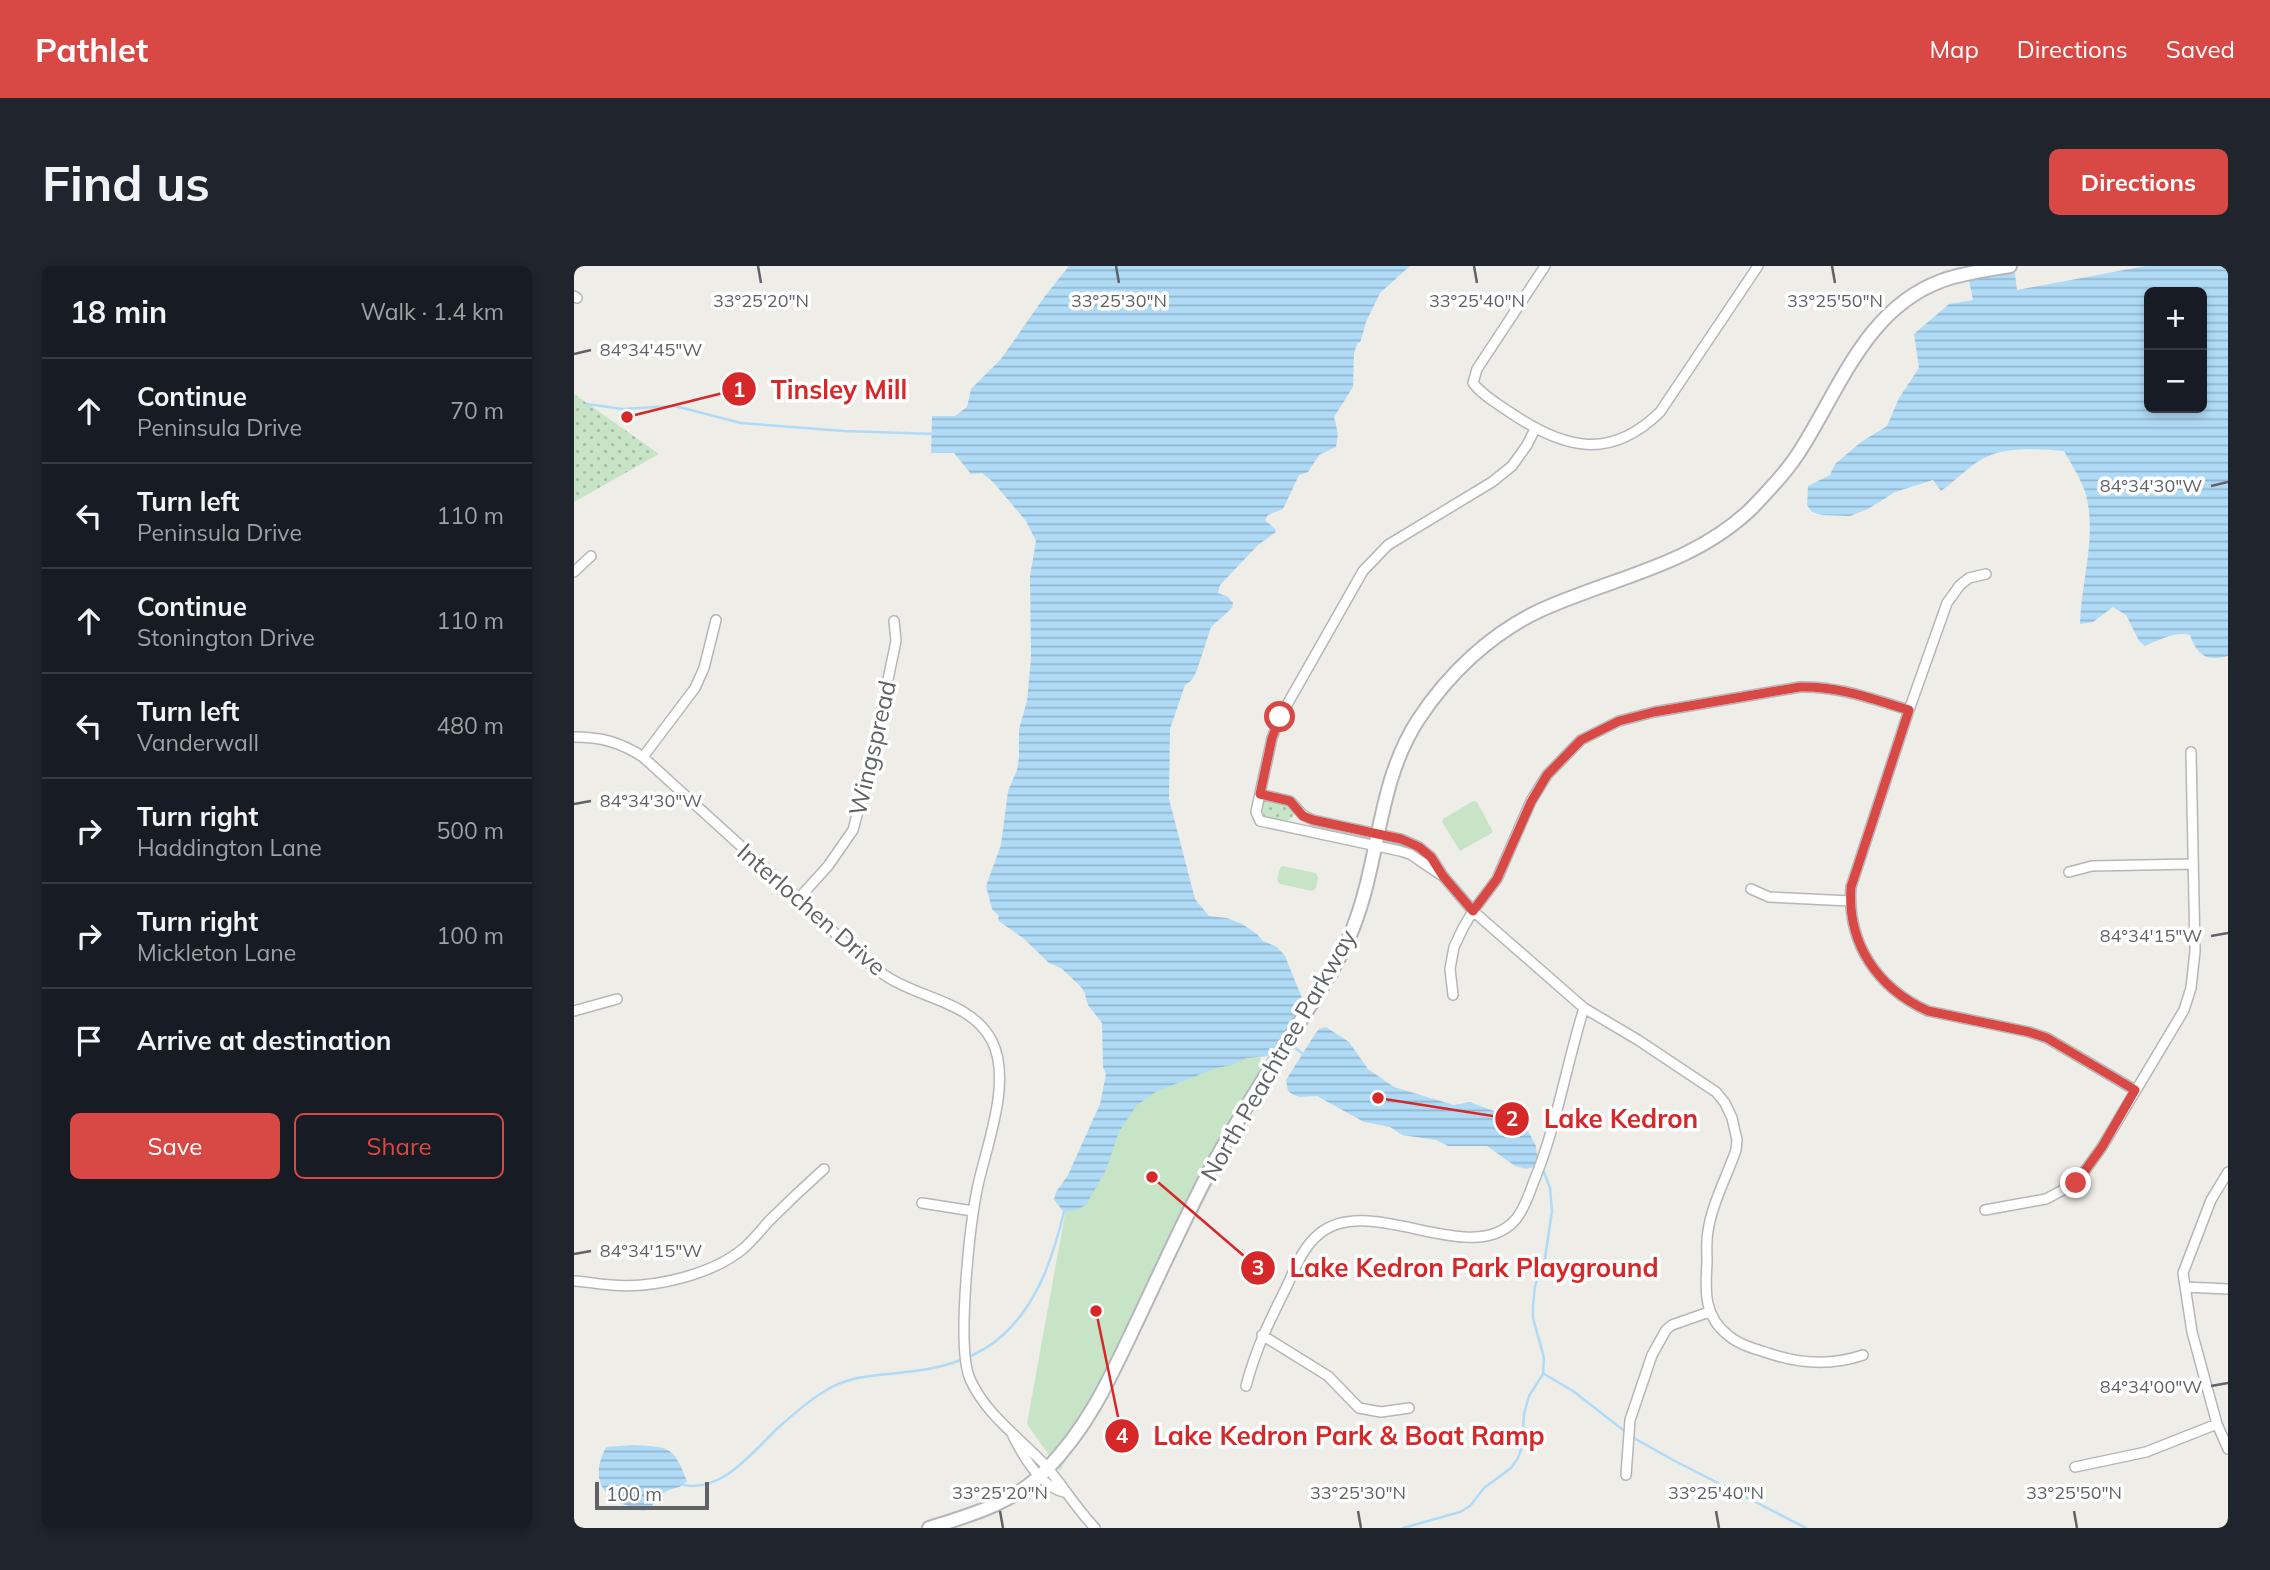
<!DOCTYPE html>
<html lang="en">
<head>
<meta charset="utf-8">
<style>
	body { margin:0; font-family:Mulish,sans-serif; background:#20242c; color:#f1f3f6 }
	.controls { position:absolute; right:21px; top:21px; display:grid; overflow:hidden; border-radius:10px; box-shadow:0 4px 10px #0003 }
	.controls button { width:63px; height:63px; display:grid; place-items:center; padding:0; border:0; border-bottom:2px solid #363941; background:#171b24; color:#f1f3f6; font:35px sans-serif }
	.scale { position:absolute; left:21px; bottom:18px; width:114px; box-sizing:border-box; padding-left:7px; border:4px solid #5f6266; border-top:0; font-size:19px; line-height:24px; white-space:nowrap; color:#5f6266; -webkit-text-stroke:5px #fff; paint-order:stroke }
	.stop { position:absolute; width:21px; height:21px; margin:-16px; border:5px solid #d84844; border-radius:50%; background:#fff }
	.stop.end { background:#d84844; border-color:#fff; box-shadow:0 2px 7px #0008 }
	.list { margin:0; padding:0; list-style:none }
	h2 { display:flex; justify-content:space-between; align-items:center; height:91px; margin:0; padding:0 28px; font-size:30px }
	h2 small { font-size:23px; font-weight:400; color:#9ea1a6 }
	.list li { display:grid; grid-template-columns:46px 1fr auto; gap:21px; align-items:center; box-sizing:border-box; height:105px; padding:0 28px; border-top:2px solid #363941 }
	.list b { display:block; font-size:26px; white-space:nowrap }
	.list p { margin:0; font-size:23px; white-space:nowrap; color:#9ea1a6 }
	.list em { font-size:23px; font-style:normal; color:#9ea1a6 }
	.actions { display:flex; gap:14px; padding:21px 28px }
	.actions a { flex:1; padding:16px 0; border:2px solid #d84844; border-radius:10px; text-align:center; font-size:24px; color:#d84844 }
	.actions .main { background:#d84844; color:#fff }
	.icon { flex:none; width:38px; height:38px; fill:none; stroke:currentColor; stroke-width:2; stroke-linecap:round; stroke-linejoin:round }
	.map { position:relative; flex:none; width:1654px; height:1262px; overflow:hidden; border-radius:10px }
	header { display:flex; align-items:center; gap:42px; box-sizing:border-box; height:98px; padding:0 35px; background:#d84844; color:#fff }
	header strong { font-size:33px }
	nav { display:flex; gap:38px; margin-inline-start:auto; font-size:24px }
	.intro { display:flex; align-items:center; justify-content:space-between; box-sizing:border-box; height:168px; padding:0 42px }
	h1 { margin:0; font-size:49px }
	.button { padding:18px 32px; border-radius:10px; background:#d84844; color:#fff; font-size:24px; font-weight:700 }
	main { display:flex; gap:42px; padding:0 42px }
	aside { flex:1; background:#171b24; border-radius:10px; box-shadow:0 4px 10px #0003 }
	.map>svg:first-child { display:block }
	.grass { fill:url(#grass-dots) }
	.park { fill:#c8e4c6 }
	.water { fill:url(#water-rules); fill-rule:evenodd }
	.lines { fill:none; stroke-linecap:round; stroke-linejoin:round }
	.stream { stroke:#b0dbf7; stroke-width:2.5 }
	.street-casing { stroke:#b4b7ba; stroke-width:12 }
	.secondary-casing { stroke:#b3b6ba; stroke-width:16 }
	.street { stroke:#fff; stroke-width:9 }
	.secondary { stroke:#fff; stroke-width:12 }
	.route { stroke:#d84844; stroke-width:9 }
	.ticks { fill:none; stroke:#5f6266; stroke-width:2.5 }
	.labels { text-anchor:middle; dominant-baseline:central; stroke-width:7; stroke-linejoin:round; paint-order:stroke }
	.street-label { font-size:24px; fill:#5f6266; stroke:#fff }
	.ticks-label { font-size:18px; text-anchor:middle; fill:#5f6266; stroke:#fff; stroke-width:7; stroke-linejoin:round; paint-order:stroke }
	.leader { fill:none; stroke:#d62828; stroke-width:2.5 }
	.callout-dot { fill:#d62828; stroke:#fff; stroke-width:2.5 }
	.mark-label { font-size:21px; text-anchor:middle; font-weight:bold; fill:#fff }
	.callout-label { font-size:26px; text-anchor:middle; font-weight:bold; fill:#d62828; stroke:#fff; stroke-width:7; stroke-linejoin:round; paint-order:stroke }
</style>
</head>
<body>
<header>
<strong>Pathlet</strong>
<nav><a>Map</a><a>Directions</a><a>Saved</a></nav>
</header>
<div class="intro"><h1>Find us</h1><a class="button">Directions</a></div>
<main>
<aside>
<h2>18 min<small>Walk · 1.4 km</small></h2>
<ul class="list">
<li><svg class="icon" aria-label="ahead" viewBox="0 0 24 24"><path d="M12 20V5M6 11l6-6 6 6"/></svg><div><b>Continue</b><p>Peninsula Drive</p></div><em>70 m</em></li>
<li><svg class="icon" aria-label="left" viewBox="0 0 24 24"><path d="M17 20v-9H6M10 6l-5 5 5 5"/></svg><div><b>Turn left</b><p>Peninsula Drive</p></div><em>110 m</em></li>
<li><svg class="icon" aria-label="ahead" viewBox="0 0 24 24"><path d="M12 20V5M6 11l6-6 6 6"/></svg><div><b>Continue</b><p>Stonington Drive</p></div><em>110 m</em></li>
<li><svg class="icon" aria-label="left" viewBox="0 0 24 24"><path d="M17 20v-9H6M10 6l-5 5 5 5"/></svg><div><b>Turn left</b><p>Vanderwall</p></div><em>480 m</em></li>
<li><svg class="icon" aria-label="right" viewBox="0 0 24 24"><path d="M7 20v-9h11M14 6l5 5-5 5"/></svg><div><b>Turn right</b><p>Haddington Lane</p></div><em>500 m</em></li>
<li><svg class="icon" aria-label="right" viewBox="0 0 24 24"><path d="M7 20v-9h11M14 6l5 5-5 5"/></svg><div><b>Turn right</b><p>Mickleton Lane</p></div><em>100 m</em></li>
<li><svg class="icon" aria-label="arrive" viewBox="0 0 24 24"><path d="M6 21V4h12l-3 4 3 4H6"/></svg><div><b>Arrive at destination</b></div></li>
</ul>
<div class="actions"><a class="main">Save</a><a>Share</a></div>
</aside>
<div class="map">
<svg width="1654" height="1262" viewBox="0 0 1654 1262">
	<defs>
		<pattern id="grass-dots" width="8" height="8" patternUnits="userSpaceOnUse" patternTransform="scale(1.75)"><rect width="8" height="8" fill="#c8e4c6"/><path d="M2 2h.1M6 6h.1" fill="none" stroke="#a6bca5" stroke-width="1.8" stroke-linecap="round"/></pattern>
		<pattern id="water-rules" width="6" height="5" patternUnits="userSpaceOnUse" patternTransform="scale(1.75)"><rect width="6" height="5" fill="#b0dbf7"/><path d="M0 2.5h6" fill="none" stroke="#92b5cc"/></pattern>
	</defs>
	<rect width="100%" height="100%" fill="#efede7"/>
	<path class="grass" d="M0 128 85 188 0 236Z
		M693 533 712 535 720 545 718 552 709 557 690 551 687 541Z"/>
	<path class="park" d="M899 535 903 536 918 564V567L886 585 868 556 869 553Z
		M708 600 742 607 744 611 742 622 738 625 706 618 703 614 706 602Z
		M682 778 693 816 486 1205 453 1158 494 931 534 826Z"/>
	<path class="water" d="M495 0H836L806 27 792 56 786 77 784 76 780 87 779 121 760 151 764 168 762 181 745 189 734 206 725 209 709 243 694 249 691 254 701 263 702 266 684 279 646 319 644 327 654 331 659 337 658 342 637 361 623 404 618 414 611 419 596 463 595 533 621 633 635 650 653 652 668 658 683 668 689 675 703 681 711 690 728 732 706 783 695 790 672 792 658 799 643 802 583 825 563 839 545 866 532 904 512 939 502 944 490 946 480 934 482 926 494 909 526 838 532 808 529 801 528 757 514 739 510 725 506 720 487 702 475 697 449 672 426 656 424 653 425 650 418 643 412 620 427 579 434 525 443 504 445 491V463L453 435 457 392 456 310 462 275 452 255 419 216 408 207 397 208 380 187H357L358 150H381L393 141 397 123 427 93 471 30Z
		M1392 0H1440L1443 24 1571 0H1654V390C1632 396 1623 389 1616 369 1601 365 1585 374 1571 380L1565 375 1552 349 1539 341 1519 356 1506 358C1507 315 1523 272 1512 229 1508 214 1497 198 1490 185 1469 183 1436 181 1417 189 1398 196 1383 214 1367 225L1359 214 1321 226 1294 243 1276 250 1248 249 1238 246 1233 239 1234 220 1256 209 1261 198 1287 176 1313 160 1325 132 1345 102 1340 68 1375 38 1399 34ZM1575 26H1628V142H1575Z
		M752 761 775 776 794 803 820 821 880 839 896 836 920 845 937 848 954 865 962 880 964 895 961 901 952 903 941 900 913 880H874L862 874 828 869 816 861 790 856 743 830 725 831 718 828 714 825 712 814 741 768 745 763Z
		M58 1179C95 1181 99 1179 113 1215 106 1223 101 1221 93 1225 85 1228 80 1240 73 1244 67 1246 62 1243 57 1241 25 1231 17 1210 32 1181Z"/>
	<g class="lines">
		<path class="stream" d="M13 138 48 143 101 140 167 157 270 165 361 168
			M719 780 729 788
			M970 1108 999 1125 1053 1167
			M1058 1171 1099 1194 1232 1262
			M110 1219C149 1227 181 1183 206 1160 222 1146 239 1131 258 1121 284 1108 312 1109 341 1105 372 1101 405 1091 429 1069 464 1037 479 991 490 946
			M829 1262 886 1246 896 1240 910 1222 937 1202 944 1192 948 1181 950 1148 955 1130 969 1108 970 1092 959 1052V1040L961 1020 971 992 978 945 976 922 968 901"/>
		<defs>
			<path id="street" d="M971 0 903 103 899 117C909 130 924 138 937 147 990 183 1036 195 1086 146L1184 0
				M0 30 3 32
				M0 306 17 290
				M1412 308 1395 312 1386 319 1373 337 1335 444 1277 621C1273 677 1303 722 1354 745L1455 766 1473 772 1561 824
				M0 471C27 471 46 476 69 491 121 538 173 585 225 633 253 658 280 689 312 710 346 733 397 735 418 775 438 815 413 878 404 919 396 957 382 1081 396 1113 412 1149 446 1172 472 1200 489 1220 503 1243 521 1262
				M69 491 121 422 130 402 142 354
				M686 528 716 535 729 549 739 554 827 573 845 581 857 591 869 610 899 645 1010 742 1064 774 1142 826 1151 837 1158 852 1163 874 1162 884C1153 910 1138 938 1134 965 1132 976 1133 987 1133 997 1131 1026 1130 1051 1155 1070 1166 1079 1181 1083 1194 1087 1226 1098 1257 1100 1289 1089
				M1495 606 1518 600 1618 598
				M867 609 836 588 826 585 686 555 682 546 698 472 706 451 789 305 814 279 918 216 938 200 953 179 961 163
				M1177 623 1195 631 1276 635
				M225 632 254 600 279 564 295 504 322 375 320 355
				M879 729 876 703 880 681 889 662 899 645 923 613 957 535 973 509 1007 474 1045 455 1080 446 1226 421C1264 420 1298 433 1335 444
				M0 745 43 733
				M1654 906 1637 934 1609 1007 1618 1066 1643 1158 1654 1183
				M348 937 399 945
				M1411 944 1472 933 1502 917 1528 881 1610 744 1617 722 1621 685 1617 486
				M0 1015C13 1016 25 1018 37 1019 78 1023 138 1009 170 982 179 974 187 964 195 955 213 937 231 920 250 903
				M1611 1021 1654 1023
				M688 1069 754 1110 785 1142 807 1146 835 1142
				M672 1120C682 1082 695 1056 712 1022 721 1003 728 982 745 968 796 925 898 1005 942 953 951 942 955 928 960 915 983 859 992 800 1010 742
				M439 1170C449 1190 467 1221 490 1226
				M1501 1201 1572 1186 1643 1158
				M1052 1209 1056 1154 1078 1089 1092 1064 1098 1059 1135 1046"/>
			<path id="secondary" d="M355 1262C397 1249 440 1237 472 1204 518 1157 539 1105 567 1047 589 1000 612 950 636 904 663 852 696 804 727 754 746 724 766 695 779 662 806 594 803 517 844 454 874 408 917 367 967 344 1040 311 1120 299 1179 241 1197 222 1216 202 1229 180 1267 119 1294 42 1367 15 1388 7 1413 4 1436 0"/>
		</defs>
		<use href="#street" class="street-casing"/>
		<use href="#secondary" class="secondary-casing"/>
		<use href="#street" class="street"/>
		<use href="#secondary" class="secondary"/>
	</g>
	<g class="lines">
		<path class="route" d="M706 451 698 472 686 528 716 535 729 550 739 554 827 573 845 581 857 591 869 610 899 645 923 613 957 536 973 509 1007 474 1045 455 1080 446 1226 421C1264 420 1298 433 1335 444L1277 621C1273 677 1303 722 1354 745L1455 766 1473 772 1561 824 1528 881 1502 917"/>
	</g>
	<path class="ticks" d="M184 0 187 17M542 0 545 17M900 0 903 17M1258 0 1261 17M0 88 17 84M1637 220 1654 216M0 538 17 535M1637 670 1654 667M0 988 17 985M1637 1120 1654 1117M426 1245 429 1262M784 1245 787 1262M1142 1245 1145 1262M1500 1245 1503 1262"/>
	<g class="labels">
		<g class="street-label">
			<text transform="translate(298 482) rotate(-77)">Wingspread</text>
			<text transform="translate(238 643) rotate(41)">Interlochen Drive</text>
			<text transform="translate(704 789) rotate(-60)">North Peachtree Parkway</text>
		</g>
	</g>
	<g class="ticks-label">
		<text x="187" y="41">33°25'20"N</text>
		<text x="545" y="41">33°25'30"N</text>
		<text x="903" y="41">33°25'40"N</text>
		<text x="1261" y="41">33°25'50"N</text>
		<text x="77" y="90">84°34'45"W</text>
		<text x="1577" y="226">84°34'30"W</text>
		<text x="77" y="541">84°34'30"W</text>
		<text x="1577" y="676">84°34'15"W</text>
		<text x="77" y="991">84°34'15"W</text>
		<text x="1577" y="1127">84°34'00"W</text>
		<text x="426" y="1233">33°25'20"N</text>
		<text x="784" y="1233">33°25'30"N</text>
		<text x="1142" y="1233">33°25'40"N</text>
		<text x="1500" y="1233">33°25'50"N</text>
	</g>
	<path class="leader" d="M53 151L165 123M804 832L938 853M578 911L684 1002M522 1045L548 1170"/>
	<g class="callout-dot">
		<circle cx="53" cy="151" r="7"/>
		<circle cx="804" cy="832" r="7"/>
		<circle cx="578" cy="911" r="7"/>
		<circle cx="522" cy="1045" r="7"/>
		<circle cx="165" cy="123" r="18"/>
		<circle cx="938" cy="853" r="18"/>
		<circle cx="684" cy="1002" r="18"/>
		<circle cx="548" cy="1170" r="18"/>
	</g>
	<g class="mark-label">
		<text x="165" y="131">1</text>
		<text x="938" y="860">2</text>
		<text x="684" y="1009">3</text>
		<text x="548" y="1177">4</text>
	</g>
	<g class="callout-label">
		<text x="265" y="133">Tinsley Mill</text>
		<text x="1047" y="862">Lake Kedron</text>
		<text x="900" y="1011">Lake Kedron Park Playground</text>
		<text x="775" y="1179">Lake Kedron Park &amp; Boat Ramp</text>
	</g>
</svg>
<div class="controls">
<button>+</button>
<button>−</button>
</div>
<div class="scale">100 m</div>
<div class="stop" style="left:706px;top:451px"></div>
<div class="stop end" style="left:1502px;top:917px"></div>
</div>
</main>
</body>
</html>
